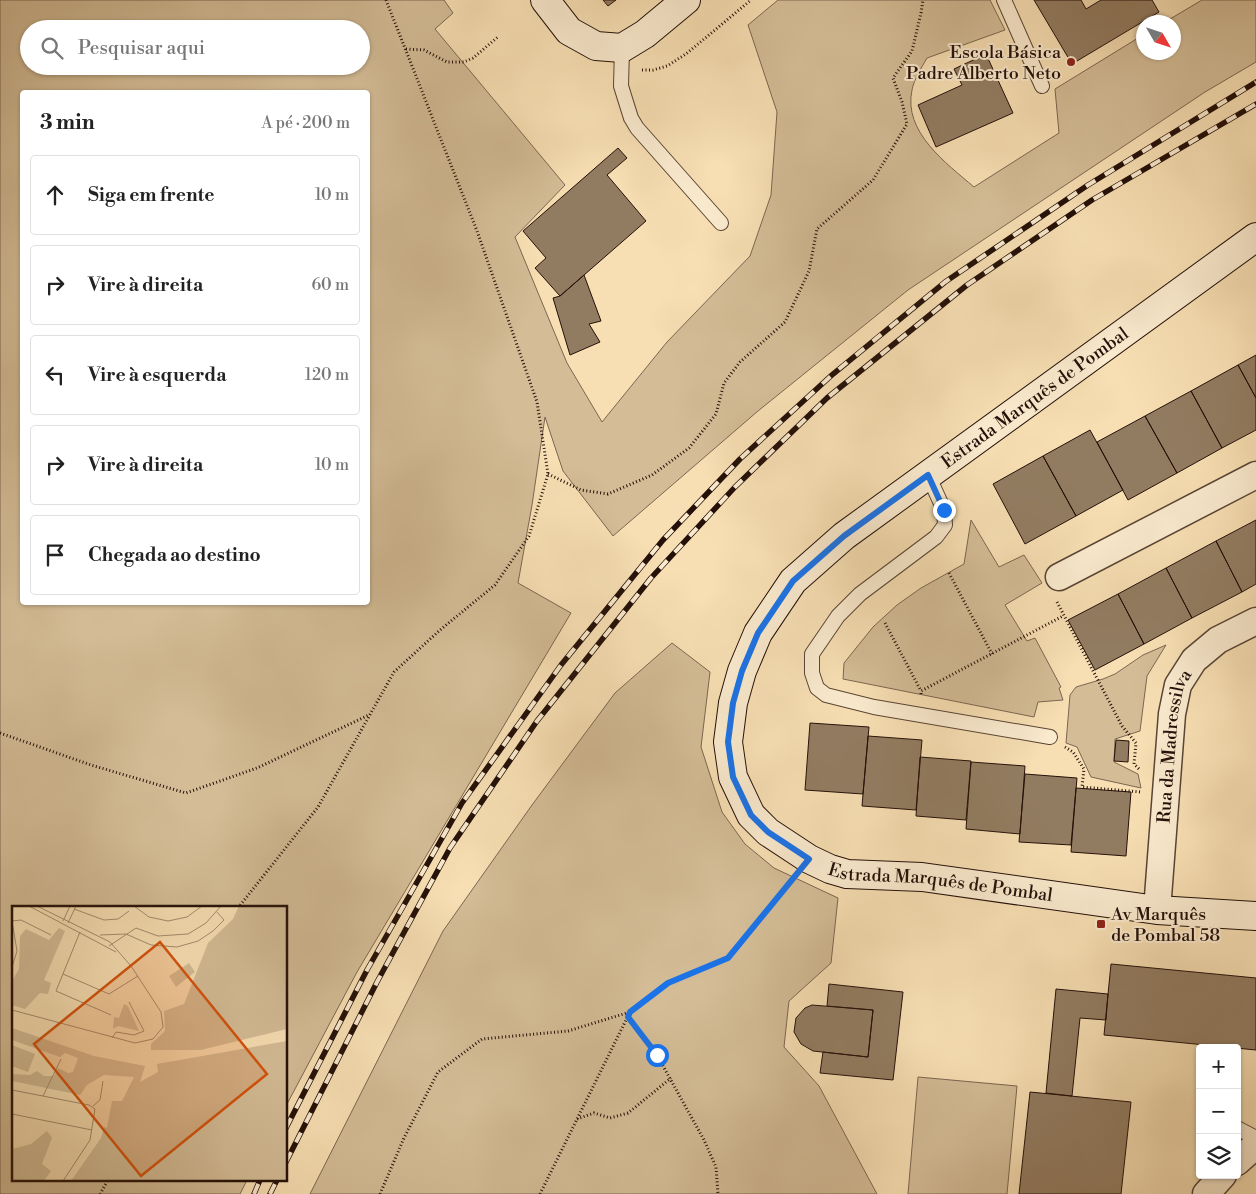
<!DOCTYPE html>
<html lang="pt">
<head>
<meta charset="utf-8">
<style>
	body { margin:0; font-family:"Libre Bodoni",serif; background:#f6f6f6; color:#222 }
	.controls { position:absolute; right:15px; bottom:15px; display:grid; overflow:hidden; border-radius:5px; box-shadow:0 1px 4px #0004 }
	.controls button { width:45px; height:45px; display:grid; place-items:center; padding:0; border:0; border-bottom:1px solid #e0e0e0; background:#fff; color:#222; font:25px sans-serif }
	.compass { position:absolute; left:1136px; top:15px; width:45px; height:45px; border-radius:50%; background:#fff; box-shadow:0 1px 4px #0004; rotate:129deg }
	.stop { position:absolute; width:15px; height:15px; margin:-11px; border:4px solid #1a73e8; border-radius:50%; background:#fff }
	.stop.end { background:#1a73e8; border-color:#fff; box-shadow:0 1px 5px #0008 }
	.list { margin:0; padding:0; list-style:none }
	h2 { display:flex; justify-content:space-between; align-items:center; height:65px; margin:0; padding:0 20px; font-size:21px }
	h2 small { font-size:16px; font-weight:400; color:#767676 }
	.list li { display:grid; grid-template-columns:32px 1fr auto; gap:15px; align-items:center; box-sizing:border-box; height:80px; margin:0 10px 10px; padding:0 10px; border:1px solid #e0e0e0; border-radius:5px }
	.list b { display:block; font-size:19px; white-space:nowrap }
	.list em { font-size:16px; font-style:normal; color:#767676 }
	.icon { flex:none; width:28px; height:28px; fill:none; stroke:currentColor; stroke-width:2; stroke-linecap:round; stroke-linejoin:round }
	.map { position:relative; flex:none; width:1256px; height:1194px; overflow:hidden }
	.search { position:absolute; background:#fff; box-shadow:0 1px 4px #0004; left:20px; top:20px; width:350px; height:55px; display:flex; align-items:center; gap:12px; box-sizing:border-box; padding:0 18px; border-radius:28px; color:#767676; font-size:19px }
	.panel { position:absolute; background:#fff; box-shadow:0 1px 4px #0004; left:20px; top:90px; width:350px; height:515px; border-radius:5px }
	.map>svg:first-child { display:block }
	.green { fill:#d3bc96; stroke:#7c6650; fill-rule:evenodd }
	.building { fill:#927c61; stroke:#241009 }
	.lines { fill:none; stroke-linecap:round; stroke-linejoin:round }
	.lane-casing { stroke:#594434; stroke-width:16 }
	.street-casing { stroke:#594434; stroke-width:29 }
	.secondary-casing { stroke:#241009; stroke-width:30 }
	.path { stroke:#241009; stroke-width:3; stroke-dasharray:1 2.5; stroke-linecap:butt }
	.lane { stroke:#faeace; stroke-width:14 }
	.street { stroke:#faeace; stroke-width:26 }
	.secondary { stroke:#faeace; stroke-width:28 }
	.rail-casing { stroke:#241009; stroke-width:5.5 }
	.rail { stroke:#faeace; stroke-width:4; stroke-dasharray:11; stroke-linecap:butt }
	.route { stroke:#1a73e8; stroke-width:6 }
	.poi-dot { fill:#8f2418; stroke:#faeace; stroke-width:2 }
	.labels { text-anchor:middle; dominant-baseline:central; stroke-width:4; stroke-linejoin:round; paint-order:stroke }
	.poi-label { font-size:18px; fill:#241009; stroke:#faeace; text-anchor:end }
	.street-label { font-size:18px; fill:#241009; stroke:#faeace }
	.inset-road { fill:none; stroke:#a38c6f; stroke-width:1 }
	.view { fill:#d4520c; fill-opacity:0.15; stroke:#d4520c; stroke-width:2.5 }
	.inset-edge { fill:none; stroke:#241009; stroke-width:2.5 }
</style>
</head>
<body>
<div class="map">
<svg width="1256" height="1194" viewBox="0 0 1256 1194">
	<rect width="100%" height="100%" fill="#f7dfb3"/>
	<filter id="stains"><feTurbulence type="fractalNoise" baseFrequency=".004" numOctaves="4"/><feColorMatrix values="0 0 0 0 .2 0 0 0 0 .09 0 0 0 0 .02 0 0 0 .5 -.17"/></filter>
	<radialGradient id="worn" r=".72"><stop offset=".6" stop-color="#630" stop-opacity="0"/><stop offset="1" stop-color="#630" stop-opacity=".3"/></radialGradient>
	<path class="green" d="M0 0H444L453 13 435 29 565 185 515 237 567 363 602 422 667 342 750 256 771 195 777 112 748 25 778 0H990L1005 30 927 58C922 67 914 79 912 90 903 132 946 163 974 187L1059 133 1055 89 1143 35 1144 52H1174V22H1165L1202 0H1256V62L1205 92 908 290 758 411 613 536 563 471 545 417 532 505 518 583 571 613 357 972 286 1106V908H14V1180H247L240 1194H0ZM29 29H361V66H29ZM22 92H368V602H22Z
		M971 520 999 567 1024 555 1042 583 1005 605 1027 641 1035 638 1061 687 1059 688 1063 700 1038 702 1034 717 843 679 844 663 873 627 897 605 921 588 964 564Z
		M672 643 710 672 701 747 722 812 745 844 774 868 838 898 831 963 789 1001 784 1047 819 1086 877 1194H310L443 931 532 805 615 693Z
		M1166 645 1147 676 1140 731 1115 739 1114 762 1138 774 1141 788 1091 777 1077 747 1066 743 1070 695 1076 687 1103 679 1115 674 1143 655Z
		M918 1077 1017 1086 1007 1194H908Z"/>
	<path class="building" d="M603 0H616L608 6Z
		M1034 0H1081L1086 9 1101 0H1152L1159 12 1072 64Z
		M986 54 1013 113 936 147 918 105 962 85 954 69Z
		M618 148 627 158 607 175 646 221 560 296 535 268 546 258 523 231Z
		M584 275 601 321 589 324 600 342 570 355 553 298 560 296Z
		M1256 355V398L1238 365Z
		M1238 365 1256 398V430L1222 448 1191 391Z
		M1191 391 1222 448 1177 473 1145 416Z
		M1145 416 1177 473 1128 500 1097 442Z
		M1090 430 1123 490 1076 516 1043 456Z
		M1043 456 1076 516 1025 544 993 484Z
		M1256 520V584L1242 592 1216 541Z
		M1216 541 1242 592 1192 618 1166 568Z
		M1166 568 1192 618 1144 644 1118 594Z
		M1118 594 1144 644 1095 670 1068 620Z
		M810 723 869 727 863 794 805 790Z
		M868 736 922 740 916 810 862 806Z
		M1116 740 1129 741 1128 762 1114 761Z
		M920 757 971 761 966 820 916 816Z
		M971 762 1025 766 1020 834 966 829Z
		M1025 774 1077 778 1071 845 1019 842Z
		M1076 788 1131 792 1126 856 1071 852Z
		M1111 964 1256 978V1050L1104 1035Z
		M829 984 903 992 893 1080 820 1073 823 1052 868 1057 873 1010 827 1006Z
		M1056 989 1108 994 1106 1020 1080 1018 1072 1096 1046 1093Z
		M812 1005 873 1010 868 1057 813 1051 801 1044 794 1032 796 1018 805 1008Z
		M1030 1092 1131 1102 1121 1194H1019Z"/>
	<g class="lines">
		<defs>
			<path id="lane" d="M1004 0 1042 86
				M622 48 621 86 631 118 637 128 721 223
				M928 475 944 510 945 525 936 537 860 594 838 616 812 654V673L817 688 826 695 874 707 1050 737
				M1237 1128 1256 1138"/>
			<g id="street">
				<path d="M1059 577 1256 475"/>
				<path id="s1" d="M1157 910 1172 714 1178 685 1194 660 1218 640 1256 621"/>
				<path d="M1237 1162 1256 1145"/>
				<path d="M1206 1194 1223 1175"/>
			</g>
			<g id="secondary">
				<path d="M545 0 569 31 596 46 622 48 645 34 686 0"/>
				<path id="s2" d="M1256 237 844 536 793 581 758 633 742 671 733 703 728 742 733 777 751 815 768 832 809 859 830 869 847 874 922 877 1157 910 1256 916"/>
			</g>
		</defs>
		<use href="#lane" class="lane-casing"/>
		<use href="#street" class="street-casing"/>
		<use href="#secondary" class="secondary-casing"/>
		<path class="path" d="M406 49 424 50 447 62H464L473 58 499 36
			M642 70H653L667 66 686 54 751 0
			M548 474 581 490 608 494 652 475 689 448 716 414 724 383 740 362 785 322 809 271 817 229 873 180 907 124 902 102 893 78 912 51 921 13 923 0
			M949 573 992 654
			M1057 602 1122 726 1136 743 1134 764 1140 770
			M885 623 921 691
			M921 694V691L1063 616
			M0 733 91 765 186 793 257 768 369 715
			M1065 747 1073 752 1084 769 1082 787 1141 792
			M238 908 318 807 394 672 440 630 495 585 529 536 548 474 537 402 477 231 386 0
			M628 1017 657 1055 704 1140 716 1167 718 1194
			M577 1119 594 1113 610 1118 628 1113 671 1078
			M100 1194 108 1180
			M380 1194 404 1138 438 1072 482 1039 568 1031 630 1012
			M540 1194 630 1012 668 983 728 958 792 880"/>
		<use href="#lane" class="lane"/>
		<use href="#street" class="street"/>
		<use href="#secondary" class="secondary"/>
		<defs>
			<path id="rail" d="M286 1128 367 970 462 803 561 665 663 540 740 459 833 374 945 282 1088 185 1256 82
				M286 1162 377 982 450 848 537 721 651 578 735 487 827 398 967 285 1092 200 1256 104
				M254 1194 260 1180
				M270 1194 277 1180"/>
		</defs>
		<use href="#rail" class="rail-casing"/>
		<use href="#rail" class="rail"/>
	</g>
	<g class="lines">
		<path class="route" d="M657 1055 628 1017 630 1012 668 983 728 958 809 859 768 832 751 815 733 777 728 742 733 703 742 671 758 633 793 581 844 536 928 475 944 510"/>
	</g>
	<g class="poi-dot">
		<circle cx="1071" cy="62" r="5"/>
		<rect x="1096" y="919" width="10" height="10" rx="2.5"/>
	</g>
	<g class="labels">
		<g class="poi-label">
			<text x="1061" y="52">Escola Básica<tspan x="1061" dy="21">Padre Alberto Neto</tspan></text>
			<text x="1111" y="914" text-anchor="start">Av Marquês<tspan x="1111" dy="21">de Pombal 58</tspan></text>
		</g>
		<g class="street-label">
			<text transform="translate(1035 398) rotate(-36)">Estrada Marquês de Pombal</text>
			<text stroke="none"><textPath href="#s1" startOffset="165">Rua da Madressilva</textPath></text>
			<text stroke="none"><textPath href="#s2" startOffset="1039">Estrada Marquês de Pombal</textPath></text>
		</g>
	</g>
	<g transform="translate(12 906)">
		<rect width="275" height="275" fill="#f7dfb3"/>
		<path d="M227 0H275V123L189 144H139V138L153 125 152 105 172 98 196 37 221 13ZM47 22 53 25 32 74 39 77 36 88 28 87 13 103 0 99V75L7 63 8 30 14 23 37 34ZM177 57 183 66 164 81 157 70ZM112 98 116 100 127 125 106 120 101 123 102 111 107 112ZM0 122 82 150 133 160 128 176 146 166 145 158 275 135V275H59L89 232 92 221 95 222 100 195H110L122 171 92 169 75 179 68 189 0 175V168L18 169 25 165 32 170H42L46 162 56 167 61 166 66 152 53 147 48 151 0 134ZM0 139 23 148 16 166 0 160ZM35 225 40 232 30 258 39 265 32 275H0V243L19 238Z" fill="#d3bc96"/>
		<path class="inset-road" d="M17 0 104 46M122 0 137 11 156 15 175 11 190 0M62 3 92 14 106 13 117 5M0 15 5 45 0 61M0 15 9 14 39 29M51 15 58 0M56 17 64 0M68 26 44 85 99 109M88 29 114 28 139 39 165 41 186 35 201 25 212 14 205 6M97 40 124 22 146 30 176 28 194 17 209 0M51 68 97 88 126 70M0 104 123 137 141 133 151 121 149 106 119 60 98 36 25 0M100 132 104 126 122 129 132 125 117 96M0 184 77 199 83 203 78 234 51 275M31 190 49 153M81 200 88 194 91 175M0 208 80 224"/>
		<path class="view" d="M148 36 255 168 129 270 22 138Z"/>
		<rect width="275" height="275" class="inset-edge"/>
	</g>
	<rect width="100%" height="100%" filter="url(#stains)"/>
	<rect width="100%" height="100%" fill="url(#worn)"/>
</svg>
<div class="controls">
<button>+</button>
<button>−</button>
<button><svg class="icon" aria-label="layers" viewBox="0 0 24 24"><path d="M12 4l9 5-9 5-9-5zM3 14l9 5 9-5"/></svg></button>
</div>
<svg class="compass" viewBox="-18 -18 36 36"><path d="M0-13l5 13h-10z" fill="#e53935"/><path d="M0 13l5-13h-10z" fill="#767676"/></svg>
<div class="stop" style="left:657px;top:1055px"></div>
<div class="stop end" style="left:944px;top:510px"></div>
<div class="search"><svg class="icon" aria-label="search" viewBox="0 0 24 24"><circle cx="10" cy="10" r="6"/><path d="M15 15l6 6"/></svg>Pesquisar aqui</div>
<section class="panel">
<h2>3 min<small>A pé · 200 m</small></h2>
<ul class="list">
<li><svg class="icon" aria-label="ahead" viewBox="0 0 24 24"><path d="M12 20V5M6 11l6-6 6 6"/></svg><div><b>Siga em frente</b></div><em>10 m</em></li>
<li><svg class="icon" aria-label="right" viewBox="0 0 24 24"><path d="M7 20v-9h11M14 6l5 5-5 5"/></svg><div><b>Vire à direita</b></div><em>60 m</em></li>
<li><svg class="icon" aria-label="left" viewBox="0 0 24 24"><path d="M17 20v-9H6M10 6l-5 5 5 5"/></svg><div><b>Vire à esquerda</b></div><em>120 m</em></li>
<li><svg class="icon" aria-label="right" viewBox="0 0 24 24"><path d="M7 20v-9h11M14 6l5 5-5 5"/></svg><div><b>Vire à direita</b></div><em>10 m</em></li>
<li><svg class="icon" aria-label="arrive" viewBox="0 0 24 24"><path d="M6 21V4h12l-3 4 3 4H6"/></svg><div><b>Chegada ao destino</b></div></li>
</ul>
</section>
</div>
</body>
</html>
